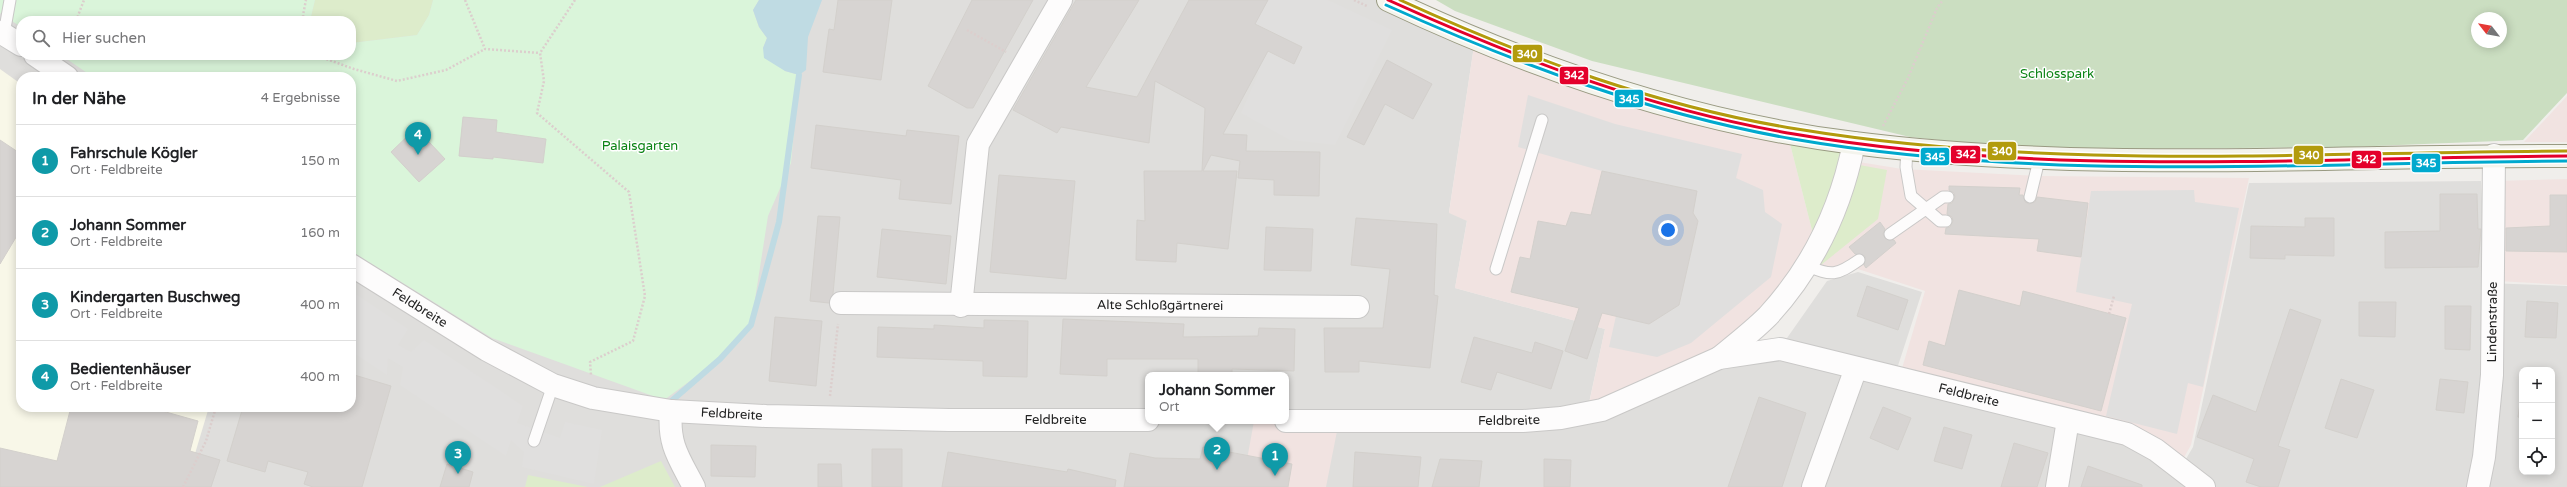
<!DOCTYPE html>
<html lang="de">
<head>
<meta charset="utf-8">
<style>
	body { margin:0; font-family:"Varela Round",sans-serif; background:#f6f6f6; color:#202124 }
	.controls { position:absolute; right:12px; bottom:12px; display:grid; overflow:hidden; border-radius:8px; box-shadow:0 2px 10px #0003 }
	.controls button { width:36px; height:36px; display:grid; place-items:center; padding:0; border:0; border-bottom:1px solid #e0e0e0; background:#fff; color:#202124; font:20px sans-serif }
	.compass { position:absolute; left:2471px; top:12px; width:36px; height:36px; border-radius:50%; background:#fff; box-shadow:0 2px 10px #0003; rotate:301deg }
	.you { position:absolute; left:1668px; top:230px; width:14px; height:14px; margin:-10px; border:3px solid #fff; border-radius:50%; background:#1a73e8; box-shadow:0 0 0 6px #1a73e833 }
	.badge { display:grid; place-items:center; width:26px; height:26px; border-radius:50%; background:#0b8043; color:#fff; font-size:13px; font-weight:700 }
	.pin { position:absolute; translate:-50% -33px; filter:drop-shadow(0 1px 2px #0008) }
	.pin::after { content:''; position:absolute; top:21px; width:14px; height:12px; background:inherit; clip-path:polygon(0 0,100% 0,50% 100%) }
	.popup { position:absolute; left:1145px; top:372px; width:144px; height:52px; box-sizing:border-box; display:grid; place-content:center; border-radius:8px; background:#fff; filter:drop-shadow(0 1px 3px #0005); font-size:13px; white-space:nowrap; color:#757577 }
	.popup b { font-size:15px; color:#202124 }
	.popup::after { content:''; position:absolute; left:50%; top:100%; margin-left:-8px; border:8px solid transparent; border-top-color:#fff }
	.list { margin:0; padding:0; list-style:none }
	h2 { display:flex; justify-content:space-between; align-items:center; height:52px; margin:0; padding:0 16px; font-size:17px }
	h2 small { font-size:13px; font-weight:400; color:#757577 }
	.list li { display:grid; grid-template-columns:26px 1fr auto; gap:12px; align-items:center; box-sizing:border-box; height:72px; padding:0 16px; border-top:1px solid #e0e0e0 }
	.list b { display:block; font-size:15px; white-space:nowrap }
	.list p { margin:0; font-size:13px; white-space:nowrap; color:#757577 }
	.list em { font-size:13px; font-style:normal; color:#757577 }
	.icon { flex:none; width:22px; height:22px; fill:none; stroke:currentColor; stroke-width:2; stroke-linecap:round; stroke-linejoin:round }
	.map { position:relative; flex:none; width:2567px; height:487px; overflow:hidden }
	.search { position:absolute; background:#fff; box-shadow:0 2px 10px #0003; left:16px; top:16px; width:340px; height:44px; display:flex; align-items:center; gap:10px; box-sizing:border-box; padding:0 14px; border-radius:16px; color:#757577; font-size:15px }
	.panel { position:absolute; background:#fff; box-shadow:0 2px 10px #0003; left:16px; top:72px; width:340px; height:340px; border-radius:16px }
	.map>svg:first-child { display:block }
	.residential { fill:#dfdedc; fill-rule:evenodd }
	.commercial { fill:#f1e3e1 }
	.education { fill:#f8f7e8 }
	.grass { fill:#ddeccb }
	.forest { fill:#cbdec1; fill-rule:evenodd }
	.park { fill:#daf5da; fill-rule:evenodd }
	.parking { fill:#e0dfde }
	.water { fill:#bfdbe3 }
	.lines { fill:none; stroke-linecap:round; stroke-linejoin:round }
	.stream { stroke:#bfdbe3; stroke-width:6 }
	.building { fill:#d7d4d2; stroke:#d3d0cc }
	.lane-casing { stroke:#c9c8c7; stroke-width:13 }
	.street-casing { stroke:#c9c8c7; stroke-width:24 }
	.secondary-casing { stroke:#999a82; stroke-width:24 }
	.path { stroke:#dccecd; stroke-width:2.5; stroke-dasharray:2 2; stroke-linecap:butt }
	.lane { stroke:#fdfcfc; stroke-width:11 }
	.street { stroke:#fdfcfc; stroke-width:22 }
	.secondary { stroke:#f4f4ed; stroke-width:22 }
	.bus-1-casing { stroke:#fff; stroke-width:6 }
	.bus-2-casing { stroke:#fff; stroke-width:6 }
	.bus-3-casing { stroke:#fff; stroke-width:6 }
	.bus-1 { stroke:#e4002b; stroke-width:3 }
	.bus-2 { stroke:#00a9ce; stroke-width:3 }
	.bus-3 { stroke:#b29b0d; stroke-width:3 }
	.labels { text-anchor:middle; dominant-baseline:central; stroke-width:3; stroke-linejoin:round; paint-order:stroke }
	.park-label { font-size:13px; fill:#0c8416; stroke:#fff }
	.street-label { font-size:13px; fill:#222; stroke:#fff }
	.line-badge { stroke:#fff; stroke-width:1.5 }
	.badge-label { font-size:11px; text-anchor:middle; font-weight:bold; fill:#fff }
</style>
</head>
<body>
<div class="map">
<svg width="2567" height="487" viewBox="0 0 2567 487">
	<rect width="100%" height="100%" fill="#f0eeeb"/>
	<path class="residential" d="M0 0H1388L1475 39 1449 212 1467 220 1455 288 1605 329 1587 412 1780 348 1827 281 1858 272 1922 292 1893 381 2124 438 2179 471 2193 447 2249 183 2481 181 2486 283 2567 286V487H0ZM21 21H351V55H21ZM21 77H351V407H21ZM2522 370H2552V472H2522ZM1148 375H1286V421H1148Z"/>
	<path class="commercial" d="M1475 39 1787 132 1812 230 1807 266 1719 358 1587 413 1605 329 1455 288 1467 221 1449 213Z
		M2567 96V142H2524Z
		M1853 161 1902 169 2040 176 2249 178 2191 445 2182 461 1900 375 1925 291 1858 269 1829 278 1812 270Z
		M2567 179V285L2498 281 2494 181Z
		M1254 421H1339L1326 487H1242Z"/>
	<path class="education" d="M0 69 21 84V407H209L185 487H0Z"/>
	<path class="grass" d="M315 0H433L429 15 417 35 351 43V21H310Z
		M1787 132 1854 143 1807 266 1812 230Z
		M1854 164 1887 170 1878 219 1821 265 1814 263Z
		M661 461 675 487H600Z
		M528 475 588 487H525Z"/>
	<path class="forest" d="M1436 0H2567V93L2523 140 2350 147 2040 150 1910 137 1592 61 1455 11ZM2477 18H2501V42H2477Z"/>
	<path class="park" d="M0 0H315L310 21H21V27L0 13Z
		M433 0H759L753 10 759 27 767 38 763 48 785 71 799 75 791 163 768 216 751 325 720 359 664 400 492 338 351 251V77H93L61 55H351V43L417 35 429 15ZM463 117 497 120 493 159 459 156ZM416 128 445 159 419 182 391 152Z"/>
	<path class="parking" d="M1268 0H1328L1392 30 1335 145 1290 140 1241 113 1259 72 1218 52 1242 49Z
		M1528 95 1615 124 1742 154 1736 178 1763 190 1765 212 1782 224 1771 277 1691 343 1657 357 1609 347 1616 316 1649 324 1679 305 1698 221 1693 213 1696 191 1602 171 1518 147Z
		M2194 190 2195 202 2239 208 2203 387 2188 383 2177 434 2106 416 2132 304 2076 292 2091 191Z
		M351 291 408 329 398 345 411 352 424 340 523 406 517 423 560 438 565 422 602 430 594 484 522 467 524 452 511 440 506 456 400 385 403 367 388 358 387 375 351 351Z"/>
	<path class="water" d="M759 0H822L808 37 806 70 799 75 785 71 764 58 763 48 767 38 759 27 753 10Z"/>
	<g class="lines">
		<path class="stream" d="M668 404 720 359 751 325 779 222 799 75"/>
	</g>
	<path class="building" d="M838 0H892L881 80 823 72 829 29 834 30Z
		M972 0H1033L973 108H967L928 86Z
		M1076 0H1139L1086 87 1137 97 1189 0H1268L1255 24 1302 47 1294 64 1268 51 1223 134 1247 135 1246 151 1320 152 1319 196 1274 195V180L1238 178 1240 161 1211 155 1203 171H1237L1228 249 1177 243 1176 262 1136 260 1137 220 1145 221 1144 171H1202L1205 108 1155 81 1149 143 1061 127 1057 133 1013 110Z
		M1387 60 1432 84 1413 119 1385 104 1364 145 1347 137Z
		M463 117 497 120 496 132 546 139 543 163 493 157V159L459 156Z
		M816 125 906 136 907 130 959 136 951 204 899 199 901 180 811 168Z
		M416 128 445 159 419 182 391 152Z
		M0 140 21 154V229L0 264Z
		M1602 171 1697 191 1693 213 1698 221 1679 305 1649 324 1602 313 1587 359 1565 351 1579 308 1511 292 1520 257 1530 259 1538 221 1566 226 1571 212 1591 215Z
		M999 175 1075 181 1066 279 990 272Z
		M1949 186 2020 188 2019 195H2023L2025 202 2029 204 2035 202 2037 197 2088 203 2081 257 2037 251 2039 239 1945 234 1946 228 1950 227 1953 221 1952 217 1947 214 1948 204 1952 203 1955 197 1954 193 1949 190Z
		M2440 194H2477L2478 229H2481L2478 267 2385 268V232L2440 231Z
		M2550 195H2567V252L2506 251V228L2550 226Z
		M818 216 840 217 833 294 829 303 810 301Z
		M1356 218 1437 224 1434 295 1438 296 1430 368 1359 361V372H1325L1324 328H1383L1390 269 1351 265Z
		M2305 218H2334V256L2285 255V259L2250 258 2251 226 2305 227Z
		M1880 222 1885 229 1883 234 1885 238 1894 240 1896 243 1866 268 1864 265 1865 256 1855 254 1849 247Z
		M1266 227 1313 229 1311 271 1264 270Z
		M882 229 951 236 946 284 877 277Z
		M1867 286 1908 300 1898 330 1857 316Z
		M1959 290 2020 306 2023 291 2126 318 2101 411 1923 365 1929 341 1945 346Z
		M2527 301 2558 303 2556 338 2525 337Z
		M2359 302H2396L2395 337 2359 336Z
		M2445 306H2471L2470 350 2445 349Z
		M2290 309 2321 320 2278 446 2290 450 2278 487H2261L2246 482 2254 459 2197 437 2213 395 2256 412Z
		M775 317 822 321 816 386 769 381Z
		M1063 319 1184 324 1183 337 1258 336 1259 328 1295 329 1294 371 1232 369V375H1198V359H1107V376L1060 374Z
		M984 320 1028 321 1027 377 983 376V361L877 357 878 327 934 329V325L984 328Z
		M1474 337 1532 353 1535 342 1563 351 1551 389 1497 372 1491 390 1461 382Z
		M351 374 391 386 362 487H313L304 484 308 472 268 461 265 472 227 461 243 407H351Z
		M2341 379 2374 390 2357 438 2325 428Z
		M2440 379 2468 382 2464 413 2436 410Z
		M2522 390V418L2518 417Z
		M1759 397 1806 413 1782 487H1728Z
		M71 407H148L198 421 190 451 220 460 211 487H0V448L57 461Z
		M1883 407 1911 418 1898 450 1870 438Z
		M1944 427 1972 435 1962 469 1934 461Z
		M2014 443 2048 453 2037 487H2001Z
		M711 445 756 446 755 477 711 476Z
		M1203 447 1292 464 1288 487H1124L1130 453 1155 458 1200 459Z
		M872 449H902V487H872Z
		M948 452 1067 472 1068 469 1116 480 1115 487H942Z
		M1355 452 1421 457 1418 487H1353Z
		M1440 459 1482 461 1479 487H1432Z
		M1544 459 1571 460 1570 487H1544Z
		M447 464 473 472 469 487H440Z
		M818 464H841L842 487H818Z
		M2088 466 2142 485V487H2081Z"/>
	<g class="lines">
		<defs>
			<path id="lane" d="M4 34 10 0
				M1907 148 1906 167 1911 196 1940 221H1946
				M2030 197 2039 160
				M1890 234 1943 197H1948
				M1807 266C1832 276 1836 276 1859 260
				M1496 269 1542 120
				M534 441 553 385"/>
			<g id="street">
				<path d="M0 32 21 45"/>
				<path d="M35 55 67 77"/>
				<path id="s1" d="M351 265 487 350 553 385 593 398 671 411 766 416 949 420H1148"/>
				<path id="s2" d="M841 303 1358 307"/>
				<path d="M961 306 978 144 1061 0"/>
				<path d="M1719 358C1735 345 1753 331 1768 316 1813 267 1841 208 1854 143"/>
				<path d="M671 411C668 445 679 458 694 487"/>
				<path id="s3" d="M1286 421H1523L1561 418 1602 410 1719 358 1780 349 2127 434 2156 450 2204 487"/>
				<path d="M1813 487 1856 368"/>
				<path d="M2057 487 2068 420"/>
				<path id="s4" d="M2478 487 2484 457 2492 375 2494 155"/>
			</g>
			<path id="secondary" d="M1388 0C1534 69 1693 123 1854 143 2090 173 2330 155 2567 156"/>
		</defs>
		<use href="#lane" class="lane-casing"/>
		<use href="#street" class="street-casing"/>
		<use href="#secondary" class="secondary-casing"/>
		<path class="path" d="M465 0 485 49 540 53
			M575 0 540 53 544 81 537 113 629 192 645 296 633 341 590 362 591 375
			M1354 0 1367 6
			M76 21 84 0
			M304 21 303 15 306 0
			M967 30 1006 52
			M315 55 354 69 397 81 446 70 485 49
			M1883 126 1908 78 1937 8 1943 0
			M2109 314 2114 296
			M830 396 838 324
			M183 487 206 441 216 407"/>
		<use href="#lane" class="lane"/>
		<use href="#street" class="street"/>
		<use href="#secondary" class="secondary"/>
		<defs>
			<path id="bus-1" d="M1388 0C1518 59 1653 110 1794 134 2049 178 2311 157 2567 156"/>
			<path id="bus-2" d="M1386 5C1517 64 1651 114 1793 139 2047 183 2310 162 2567 161"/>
			<path id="bus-3" d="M1400 0C1527 58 1659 107 1797 129 2051 171 2311 152 2567 151"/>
		</defs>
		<use href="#bus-1" class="bus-1-casing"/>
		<use href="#bus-2" class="bus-2-casing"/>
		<use href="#bus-3" class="bus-3-casing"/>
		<use href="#bus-1" class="bus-1"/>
		<use href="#bus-2" class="bus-2"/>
		<use href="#bus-3" class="bus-3"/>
	</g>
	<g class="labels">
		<g class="park-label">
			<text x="2057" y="74">Schlosspark</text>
			<text x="640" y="146">Palaisgarten</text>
		</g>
		<g class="street-label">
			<text stroke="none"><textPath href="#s2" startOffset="319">Alte Schloßgärtnerei</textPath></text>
			<text stroke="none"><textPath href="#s1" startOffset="81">Feldbreite</textPath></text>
			<text stroke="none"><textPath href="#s4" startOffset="166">Lindenstraße</textPath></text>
			<text stroke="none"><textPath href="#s3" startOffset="701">Feldbreite</textPath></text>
			<text stroke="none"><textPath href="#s1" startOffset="417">Feldbreite</textPath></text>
			<text stroke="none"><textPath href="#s1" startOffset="741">Feldbreite</textPath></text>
			<text stroke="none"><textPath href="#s3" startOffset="223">Feldbreite</textPath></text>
		</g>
	</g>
	<g class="line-badge">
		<rect x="1512" y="44" width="31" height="19" rx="4" fill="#b29b0d"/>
		<rect x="1559" y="66" width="30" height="19" rx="4" fill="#e4002b"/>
		<rect x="1614" y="89" width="30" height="19" rx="4" fill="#00a9ce"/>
		<rect x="1987" y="141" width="30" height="20" rx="4" fill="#b29b0d"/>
		<rect x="1950" y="145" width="31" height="19" rx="4" fill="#e4002b"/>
		<rect x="2293" y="145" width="31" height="20" rx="4" fill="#b29b0d"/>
		<rect x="1920" y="147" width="30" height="19" rx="4" fill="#00a9ce"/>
		<rect x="2351" y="150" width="31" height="19" rx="4" fill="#e4002b"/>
		<rect x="2411" y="153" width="30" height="20" rx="4" fill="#00a9ce"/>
	</g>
	<g class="badge-label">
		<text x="1527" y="58">340</text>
		<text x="1574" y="79">342</text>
		<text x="1629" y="103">345</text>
		<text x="2002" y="155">340</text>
		<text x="1966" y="158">342</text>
		<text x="2309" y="159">340</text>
		<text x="1935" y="161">345</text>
		<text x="2366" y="163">342</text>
		<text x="2426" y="167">345</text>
	</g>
</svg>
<div class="controls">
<button>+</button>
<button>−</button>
<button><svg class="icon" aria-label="locate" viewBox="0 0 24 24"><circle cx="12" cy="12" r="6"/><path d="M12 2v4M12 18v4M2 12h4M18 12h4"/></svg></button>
</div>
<svg class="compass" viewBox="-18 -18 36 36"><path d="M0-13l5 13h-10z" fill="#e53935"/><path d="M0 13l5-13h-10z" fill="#757577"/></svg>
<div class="you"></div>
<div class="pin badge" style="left:1275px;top:476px;background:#0f9aa8">1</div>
<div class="pin badge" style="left:1217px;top:470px;background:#0f9aa8">2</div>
<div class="popup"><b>Johann Sommer</b>Ort</div>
<div class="pin badge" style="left:458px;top:474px;background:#0f9aa8">3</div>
<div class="pin badge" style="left:418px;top:155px;background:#0f9aa8">4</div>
<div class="search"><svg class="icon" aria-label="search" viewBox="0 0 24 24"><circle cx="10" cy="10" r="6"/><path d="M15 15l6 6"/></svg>Hier suchen</div>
<section class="panel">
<h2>In der Nähe<small>4 Ergebnisse</small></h2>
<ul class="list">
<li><span class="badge" style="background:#0f9aa8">1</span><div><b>Fahrschule Kögler</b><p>Ort · Feldbreite</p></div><em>150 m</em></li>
<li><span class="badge" style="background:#0f9aa8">2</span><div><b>Johann Sommer</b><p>Ort · Feldbreite</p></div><em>160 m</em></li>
<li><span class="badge" style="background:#0f9aa8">3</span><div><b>Kindergarten Buschweg</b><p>Ort · Feldbreite</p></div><em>400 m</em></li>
<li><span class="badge" style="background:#0f9aa8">4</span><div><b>Bedientenhäuser</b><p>Ort · Feldbreite</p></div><em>400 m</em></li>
</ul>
</section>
</div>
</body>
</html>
